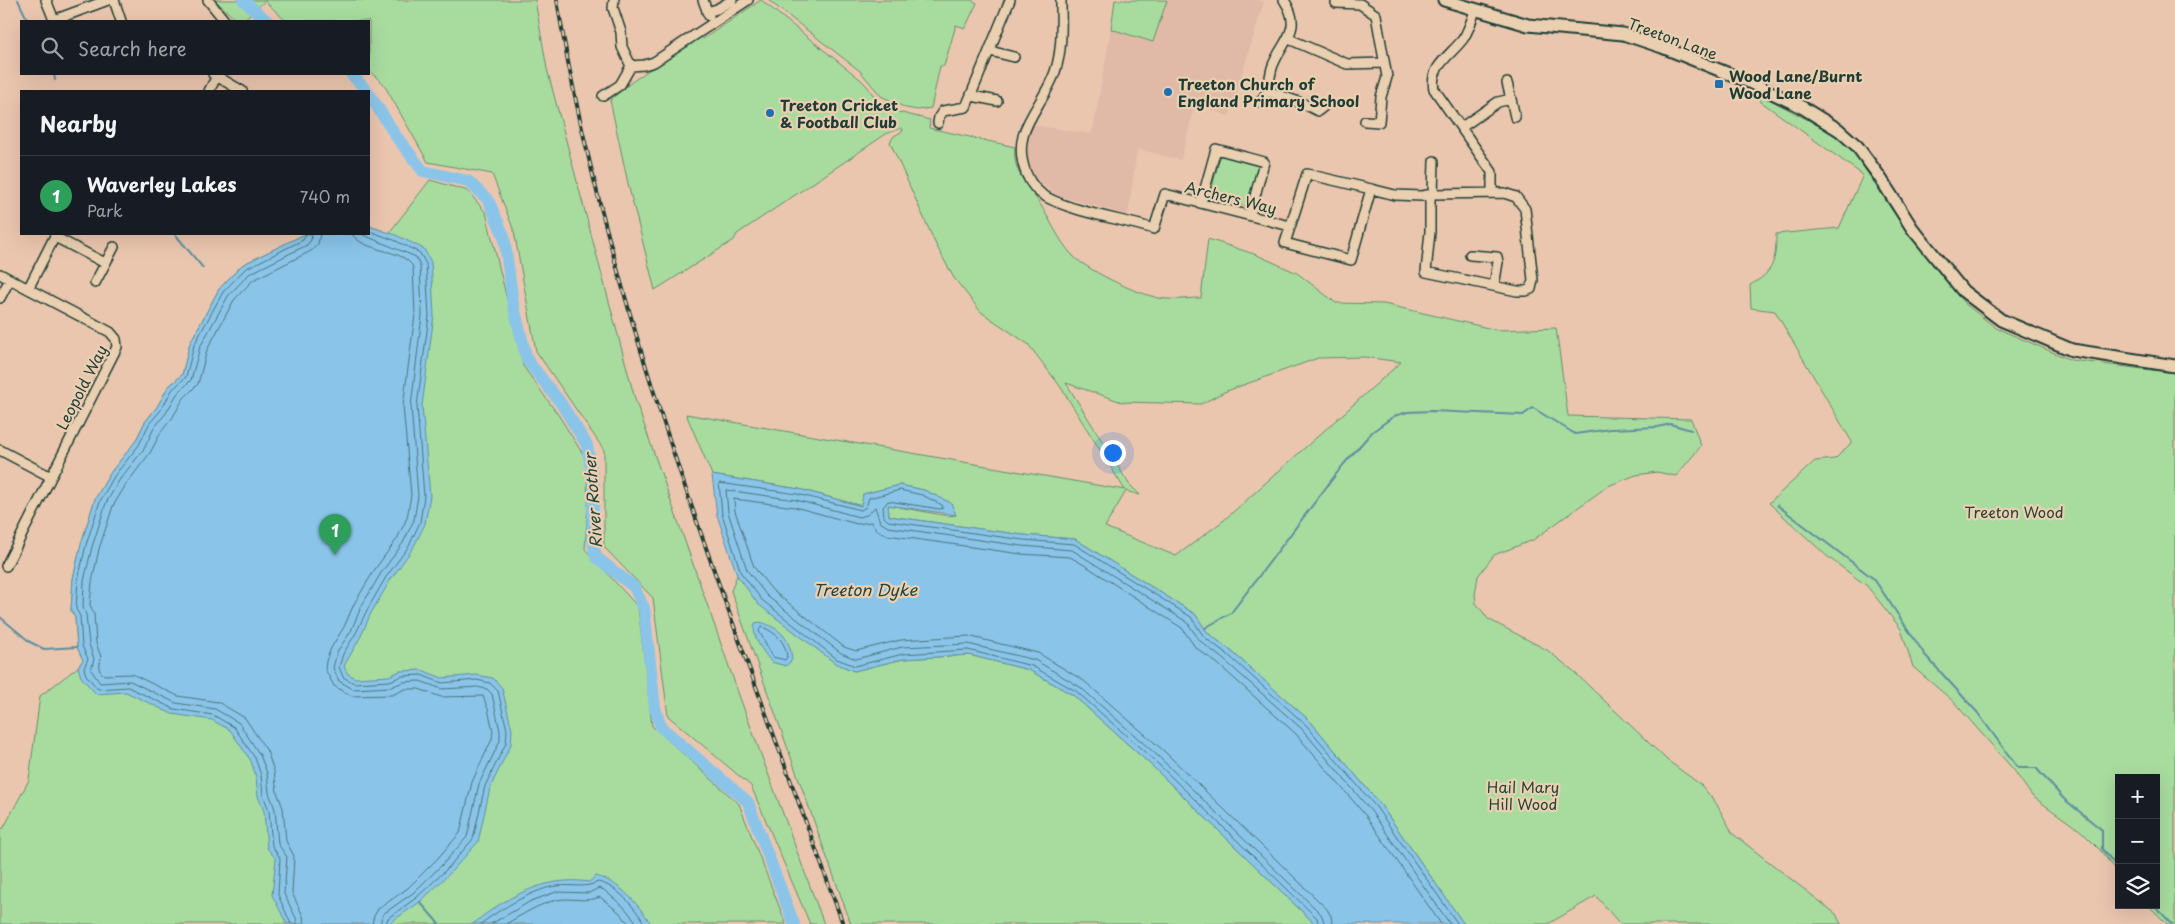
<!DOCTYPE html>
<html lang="en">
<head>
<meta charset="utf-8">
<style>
	body { margin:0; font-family:"Playpen Sans",sans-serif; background:#20242c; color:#f1f3f6 }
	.controls { position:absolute; right:15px; bottom:15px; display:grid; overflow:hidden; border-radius:0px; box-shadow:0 5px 20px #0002 }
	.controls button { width:45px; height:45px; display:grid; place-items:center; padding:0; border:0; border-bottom:1px solid #363941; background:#171b24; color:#f1f3f6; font:25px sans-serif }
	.you { position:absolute; left:1112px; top:452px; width:18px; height:18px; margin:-12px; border:4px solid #fff; border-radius:50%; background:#1a73e8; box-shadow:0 0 0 8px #1a73e833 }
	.badge { display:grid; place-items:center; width:32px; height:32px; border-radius:50%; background:#7c3aed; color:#fff; font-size:16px; font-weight:700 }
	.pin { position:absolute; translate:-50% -41px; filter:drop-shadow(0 1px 2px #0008) }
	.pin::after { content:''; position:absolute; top:26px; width:18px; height:15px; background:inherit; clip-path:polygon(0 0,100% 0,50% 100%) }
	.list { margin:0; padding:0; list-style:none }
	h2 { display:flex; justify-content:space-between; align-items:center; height:65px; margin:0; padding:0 20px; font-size:21px }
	h2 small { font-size:16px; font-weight:400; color:#9ea1a6 }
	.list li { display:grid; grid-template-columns:32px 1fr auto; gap:15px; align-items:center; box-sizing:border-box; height:80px; padding:0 20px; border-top:1px solid #363941 }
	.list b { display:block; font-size:19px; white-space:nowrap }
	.list p { margin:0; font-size:16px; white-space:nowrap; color:#9ea1a6 }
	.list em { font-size:16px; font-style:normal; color:#9ea1a6 }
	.icon { flex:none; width:28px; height:28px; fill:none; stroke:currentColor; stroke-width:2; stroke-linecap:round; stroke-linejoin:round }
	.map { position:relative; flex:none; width:2175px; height:924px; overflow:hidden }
	.search { position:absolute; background:#171b24; box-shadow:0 5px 20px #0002; left:20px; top:20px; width:350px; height:55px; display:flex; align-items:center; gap:12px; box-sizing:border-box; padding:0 18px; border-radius:0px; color:#9ea1a6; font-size:19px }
	.panel { position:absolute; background:#171b24; box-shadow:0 5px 20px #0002; left:20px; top:90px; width:350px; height:145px; border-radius:0px }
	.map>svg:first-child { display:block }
	.built { fill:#e0b9a7 }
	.green { fill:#a8dc9f; stroke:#648c6a; fill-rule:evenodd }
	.water { fill:#8ac5e9; stroke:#5f8fa1 }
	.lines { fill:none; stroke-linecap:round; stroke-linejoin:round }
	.shore { stroke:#4a737c; stroke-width:1 }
	.stream { stroke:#5f8fa1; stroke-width:2 }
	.river { stroke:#8ac5e9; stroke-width:12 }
	.minor-casing { stroke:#1f3d34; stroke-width:12 }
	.major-casing { stroke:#1f3d34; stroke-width:15 }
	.minor { stroke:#eacfb1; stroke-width:9 }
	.major { stroke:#eacfb1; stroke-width:11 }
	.rail-casing { stroke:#1f3d34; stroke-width:4 }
	.rail { stroke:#eacfb1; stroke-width:2; stroke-dasharray:5.5; stroke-linecap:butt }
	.poi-dot { fill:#1f6fb2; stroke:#eacfb1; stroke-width:2 }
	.labels { text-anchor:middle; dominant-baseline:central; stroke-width:4.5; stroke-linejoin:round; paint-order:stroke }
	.street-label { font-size:15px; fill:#1f3d34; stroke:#eacfb1 }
	.poi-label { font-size:15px; font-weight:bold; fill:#1f3d34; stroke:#eacfb1; text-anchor:start }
	.park-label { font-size:15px; fill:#264539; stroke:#eacfb1 }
	.water-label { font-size:16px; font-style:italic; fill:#24443d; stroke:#eacfb1 }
</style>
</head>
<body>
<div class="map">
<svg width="2175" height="924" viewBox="0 0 2175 924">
	<rect width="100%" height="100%" fill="#ebc6af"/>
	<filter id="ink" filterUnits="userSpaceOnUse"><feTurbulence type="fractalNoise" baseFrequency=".02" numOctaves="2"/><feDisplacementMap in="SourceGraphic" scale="10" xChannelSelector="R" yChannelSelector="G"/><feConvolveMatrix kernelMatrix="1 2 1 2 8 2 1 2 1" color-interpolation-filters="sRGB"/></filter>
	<g filter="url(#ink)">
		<path class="built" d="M1167 0H1258L1264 2 1229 116 1195 104 1181 160 1137 149 1128 215 1055 195 1035 178 1027 156 1028 136 1033 125 1091 134 1094 125 1111 29 1153 42Z"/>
		<path class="green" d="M215 0H535L547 69 635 399 740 698 824 924H810L751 786 668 716 653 598 604 547V450L536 351 514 231 492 174 428 162 383 83 369 71V21H286L265 1 242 21H237Z
			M761 0 860 79 867 86 882 108 930 120 929 128 1015 147C1013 172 1023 178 1036 198 1049 216 1057 239 1073 256 1090 272 1144 298 1167 299 1178 300 1190 298 1201 298L1208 239 1257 255 1297 273 1336 303 1384 304 1497 330 1556 328 1568 416 1691 419 1701 446 1676 476 1657 472 1636 475 1608 486 1533 540 1494 555 1478 576 1475 595 1476 603 1488 619 1547 650 1571 669 1667 760 1701 785 1716 803 1733 834 1836 914 1841 924H1620L1596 896 1548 924H1464L1380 804 1310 721 1230 650 1208 633 1195 614 1075 539 1023 535 889 516 888 505 948 516 956 515 950 503 924 490 900 485 863 494 862 506 799 489 712 475 686 414 1125 490 1060 386 1028 344 981 312 954 278 936 245 890 142 894 136 903 131 902 128 886 134 737 234 734 240 655 290 629 188 610 100 633 81 700 35 703 39ZM1364 357 1401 362 1223 521 1176 556 1105 527 1126 491 1140 495 1129 484 1066 383 1122 402 1201 404 1224 392 1318 358Z
			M768 0H972L977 3 965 28 956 25 944 66H940L931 108 918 110 906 108 881 96 860 71Z
			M1115 0H1167L1153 42 1111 29Z
			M1763 96 1831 132 1853 151 1906 231 1964 303 1996 328 2071 360 2175 373V924H2167L2148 905H2156V778H2119V875L2101 851 2081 831 2032 796 2013 769 1953 701 1913 667 1901 629 1867 586 1828 557 1769 503 1815 461 1835 459 1852 442 1775 311 1751 308 1750 285C1774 272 1776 261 1776 234L1839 228 1863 175 1760 101Z
			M1223 154 1259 165 1248 205 1246 206 1213 199 1210 195 1220 157Z
			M430 180 468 191 486 213 523 366 559 416 586 459 588 501 585 549 638 607 652 726 739 804 786 924H0V827L3 829 29 780 40 696 78 667 83 660 77 647 75 617 71 611 73 579 81 544 95 499 111 472 135 442 145 422 157 407 168 387 182 375 190 343 219 289 242 265 305 234H369V226L389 233Z
			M737 575 759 604 835 663 854 671 903 659 969 655 1029 670 1073 695 1151 765 1315 924H851L731 591Z"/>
		<path class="water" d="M369 226 396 235 424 249 431 262 434 315 422 406 430 496 425 524 413 548 391 579 371 613 361 636 344 666 347 673 355 678 389 676 400 671 422 670 442 678 477 675 493 678 502 688 512 730 511 744 490 788 478 842 451 872 420 902 388 924H287L272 895 276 859 267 848 264 811 258 796 256 777 251 761 230 730 212 720 172 714 126 692 96 694 81 677 78 667 83 660 77 647 75 617 71 611 73 579 81 544 95 499 111 472 135 442 145 422 157 407 168 387 182 375 190 343 219 289 242 265 305 234H369Z
			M712 475 799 489 861 506 863 494 900 485 924 490 951 503 956 515 888 505 889 516 1023 535 1075 539 1195 614 1208 633 1230 650 1310 721 1380 804 1464 924H1315L1151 765 1073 695 1029 670 969 655 903 659 854 671 835 663 758 604 737 575 717 515Z
			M760 622C781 628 790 638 792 660L786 666 771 662C763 651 751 637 755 623Z
			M596 876C620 882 638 904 651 924H473C505 897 547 875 589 882Z"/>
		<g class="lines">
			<path class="shore" d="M369 231 394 240 420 253 426 264 429 316 417 406 424 496 420 522 409 546 386 577 367 610 356 633 343 654 339 667 343 677 354 683 390 681 402 676 421 675 442 683 477 680 490 683 498 691 507 730 506 743 485 786 473 839 447 869 416 898 388 918 386 924
				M352 234C364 253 403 248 413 267L415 315 403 406 411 495 407 518 397 539 375 569 354 604 344 627 331 648 326 661 325 669 334 686 352 696 392 695 405 689H419L441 697 483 696 488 709 493 731 492 739 472 782 460 833 437 859 408 888 378 909 374 916 372 924
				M361 234 416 257 420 266 422 315 411 406 418 496 414 520 403 543 381 573 361 607 351 631 337 652 333 668 339 681 353 689 391 687 403 682 420 681 442 689 477 687 487 689 492 694 500 731V741L479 784 467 837 443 864 413 893 383 914 380 924
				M762 627C776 632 786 642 787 657L785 660 773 657 759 631Z
				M291 924 278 895 280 858 272 846 269 810 263 795 261 775 255 758 234 727 213 715 174 709 128 687 98 689 86 675 84 668 88 659 82 646 80 616 76 609 78 580 86 545 100 501 115 475 139 445 149 424 161 410 172 390 186 377 194 345 223 292 245 269 303 240 306 234
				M297 924 296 918 284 894 287 857 278 844 275 809 269 793 267 773 260 755 239 723 215 709 176 703 130 681 100 683 91 670 94 659 89 644 86 615 83 607 84 581 92 547 106 503 120 479 144 449 154 428 166 413 177 394 191 380 200 347 228 296 249 274 307 245 311 240 312 234
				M304 924 303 916 292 893 294 856 286 841 283 808 277 792 274 771 267 751 245 718 218 702 178 696 132 674 104 675 99 670 101 657 96 643 94 614 90 605 92 582 99 549 113 506 127 483 150 453 161 432 173 417 183 399 198 384 207 350 234 300 253 280 311 251 318 244 320 234
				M481 924C496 911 538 887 557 886 572 884 585 889 598 882 618 886 635 908 645 924
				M491 924 531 901 556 892 589 893 599 888 604 890 624 907 638 924
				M506 924C522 915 538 904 557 900 571 897 586 903 600 897L619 912 629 924
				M1318 924 1317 918 1155 761 1076 691 1032 666 968 650 903 654 855 666 837 659 762 600 741 573 722 514 719 483 797 494 861 510 866 507 869 498 900 490 922 495 942 505 943 508 940 509 888 501 883 507 884 517 888 521 1023 540 1074 544 1191 617 1204 637 1227 654 1306 725 1376 807 1458 924
				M1325 924 1321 914 1159 757 1080 687 1035 660 968 644 902 647 856 659 841 653 767 596 747 570 728 512 726 490 796 500 859 517 867 515 875 507 880 522 888 527 1022 546 1072 550 1187 622 1200 641 1223 659 1302 729 1371 811 1450 924
				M1332 924 1331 916 1327 909 1164 751 1084 681 1038 653 968 636 901 640 856 651 844 647 772 590 754 567 735 511 734 499 795 507 857 524 871 522 877 530 887 535 1021 554 1070 557 1086 566 1182 628 1195 647 1218 664 1296 734 1366 816 1441 924"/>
			<path class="stream" d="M18 0 28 21
				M54 74 55 80
				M175 234 203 268
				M1777 505 1874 579 1925 655 1977 712 2018 768H2036L2064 799 2102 830V849L2119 869
				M0 617 30 642 44 649 77 647
				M1205 628 1231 613 1343 465 1372 432 1394 416 1408 412 1432 411 1523 415 1533 408 1575 434 1611 429 1658 427 1670 424 1691 430
				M420 902 439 924
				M2154 905 2172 924"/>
			<path class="river" d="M243 0 267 21
				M351 74 367 91
				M369 94 396 136 423 171 468 181 488 200 504 236 513 303 527 360 560 402 587 445 594 487 592 538 596 557 634 587 644 608 655 708 661 727 748 802 794 924"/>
			<defs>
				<path id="minor" d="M46 0 54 20 108 0
					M114 0 121 21
					M208 0 225 21
					M614 0 613 8 621 32 622 47 631 66
					M703 0 709 16
					M1061 0C1061 24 1063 48 1055 72 1042 109 1009 130 1026 173 1030 183 1038 193 1048 198 1077 213 1122 219 1154 229L1165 194 1290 226
					M1284 0C1305 31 1280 42 1272 68 1270 75 1269 83 1268 91L1304 104 1318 111 1323 107
					M1336 3 1360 4 1376 15 1387 77 1381 97 1379 122 1365 121
					M1475 10C1472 20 1469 30 1463 39 1451 55 1429 67 1434 89L1492 172V193
					M707 12 717 9 732 0
					M1289 39 1347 64 1384 63
					M990 51 1014 57
					M213 74 242 91
					M1507 83 1511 99
					M209 91 218 74
					M603 96 620 85 631 66 644 65 654 62 748 0
					M972 96 997 101
					M1260 102 1268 91
					M938 123 939 117 943 111 966 107 1010 0
					M1462 127 1498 102 1511 99 1515 117
					M1307 174 1371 189 1351 260 1285 243Z
					M1371 189 1395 195 1422 196 1433 194 1504 193 1516 197 1525 209 1533 280 1531 289 1526 291H1517L1426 272 1430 232V194
					M1433 194 1434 161
					M1201 203 1216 149 1264 162 1250 215
					M55 237 105 263
					M1470 255 1497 257 1498 262 1494 286
					M0 274 110 332 116 339 117 347 6 566
					M95 283 114 247
					M28 289 56 234
					M0 298 10 279
					M0 450 51 477"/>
				<path id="major" d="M1444 0 1528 25 1623 34 1662 47 1749 82 1800 106 1839 130 1857 146 1879 176 1912 228 1963 291 2001 320 2072 350 2175 366"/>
			</defs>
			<use href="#minor" class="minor-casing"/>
			<use href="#major" class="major-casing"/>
			<use href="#minor" class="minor"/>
			<use href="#major" class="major"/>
			<defs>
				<path id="rail" d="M557 0C609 319 734 621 843 924"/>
			</defs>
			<use href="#rail" class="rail-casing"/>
			<use href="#rail" class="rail"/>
		</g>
	</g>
	<g class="poi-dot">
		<rect x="1714" y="79" width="10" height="10" rx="2.5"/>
		<circle cx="1168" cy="92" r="5"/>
		<circle cx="770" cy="113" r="5"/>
	</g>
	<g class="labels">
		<g class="street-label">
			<text transform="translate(1673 38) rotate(20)">Treeton Lane</text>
			<text transform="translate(1231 197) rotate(14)">Archers Way</text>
			<text transform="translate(81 387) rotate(-63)">Leopold Way</text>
		</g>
		<g class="poi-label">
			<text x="1729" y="75">Wood Lane/Burnt<tspan x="1729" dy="17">Wood Lane</tspan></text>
			<text x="1178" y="83">Treeton Church of<tspan x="1178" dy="17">England Primary School</tspan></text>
			<text x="780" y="104">Treeton Cricket<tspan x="780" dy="17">&amp; Football Club</tspan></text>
		</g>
		<g class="park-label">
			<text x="2014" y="511">Treeton Wood</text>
			<text x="1523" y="786">Hail Mary<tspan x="1523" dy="17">Hill Wood</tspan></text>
		</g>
		<g class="water-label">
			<text transform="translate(592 501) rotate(-94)">River Rother</text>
			<text x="865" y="589">Treeton Dyke</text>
		</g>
	</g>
</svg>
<div class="controls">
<button>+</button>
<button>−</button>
<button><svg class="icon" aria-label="layers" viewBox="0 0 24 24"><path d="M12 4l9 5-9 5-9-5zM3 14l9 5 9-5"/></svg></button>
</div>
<div class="you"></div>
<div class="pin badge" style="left:335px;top:555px;background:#2e9e5b">1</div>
<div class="search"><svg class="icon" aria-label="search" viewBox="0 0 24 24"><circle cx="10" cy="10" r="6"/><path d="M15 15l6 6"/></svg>Search here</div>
<section class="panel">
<h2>Nearby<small></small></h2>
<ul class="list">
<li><span class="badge" style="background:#2e9e5b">1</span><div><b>Waverley Lakes</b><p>Park</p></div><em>740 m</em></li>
</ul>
</section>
</div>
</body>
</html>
